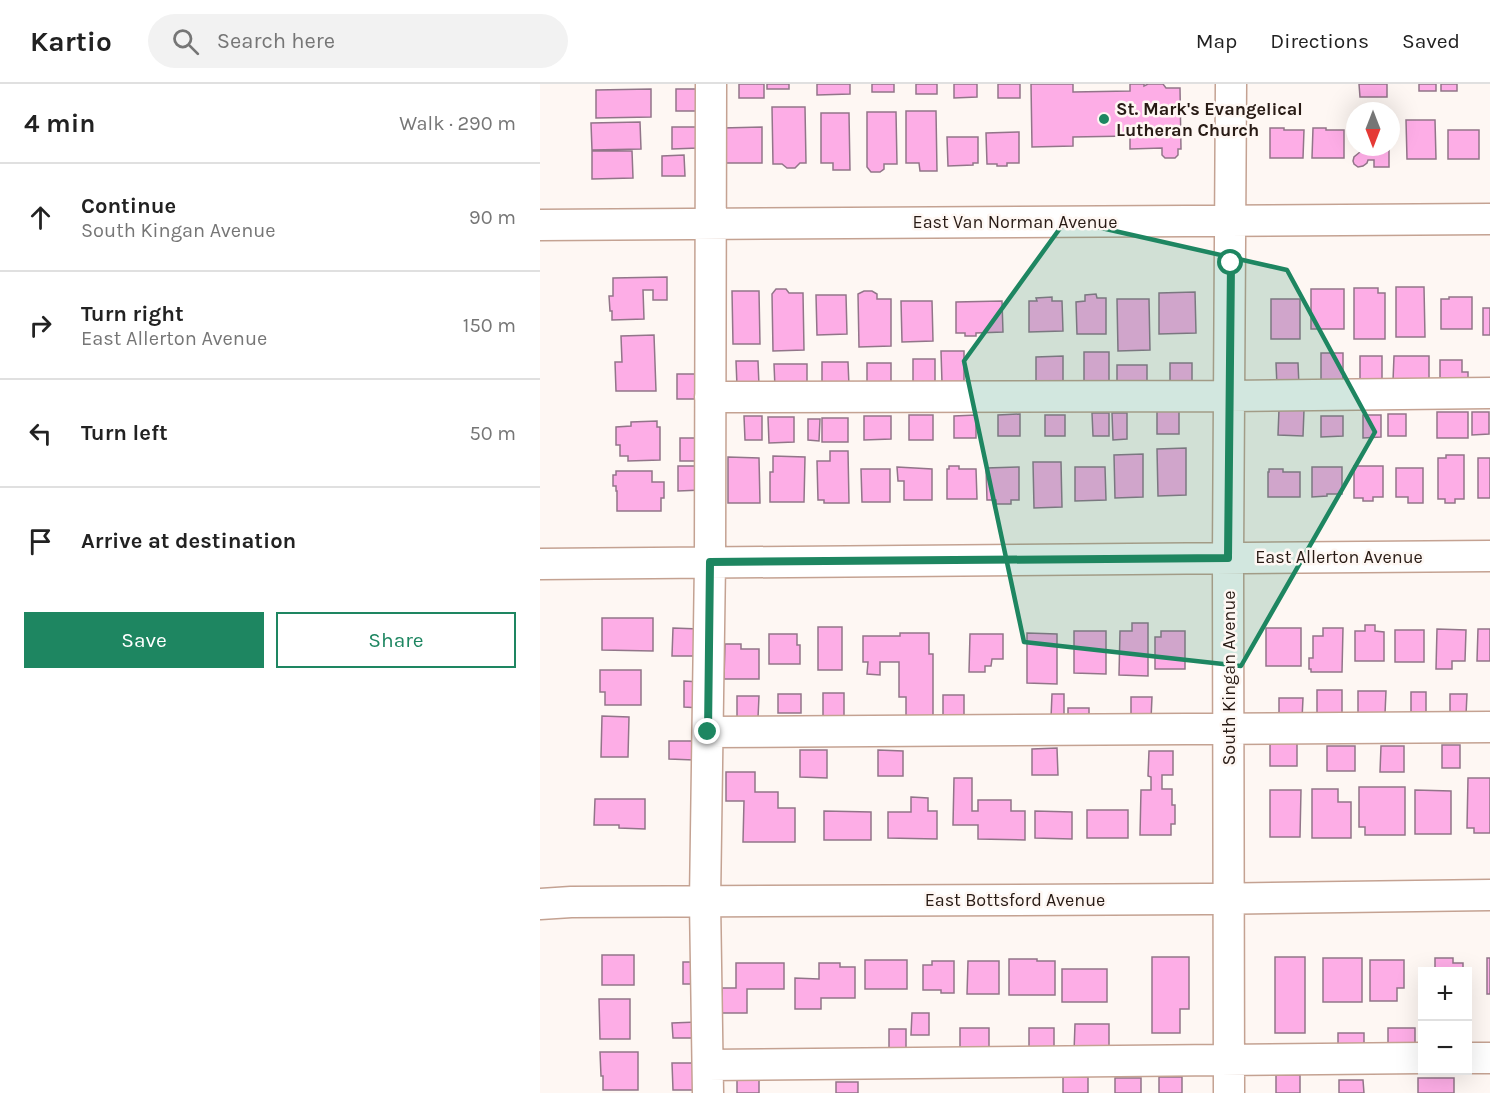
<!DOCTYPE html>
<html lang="en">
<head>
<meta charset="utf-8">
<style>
	body { margin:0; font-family:Karla,sans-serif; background:#f2f2f2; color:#222 }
	.controls { position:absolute; right:18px; bottom:18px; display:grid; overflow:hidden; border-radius:0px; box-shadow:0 6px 24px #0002 }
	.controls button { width:54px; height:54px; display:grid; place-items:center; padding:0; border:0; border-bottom:2px solid #e0e0e0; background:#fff; color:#222; font:30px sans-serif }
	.compass { position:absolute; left:806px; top:18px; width:54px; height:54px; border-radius:50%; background:#fff; box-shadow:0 6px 24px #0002; rotate:180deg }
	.stop { position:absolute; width:18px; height:18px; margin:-14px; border:4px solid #1e8661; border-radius:50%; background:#fff }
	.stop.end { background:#1e8661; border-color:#fff; box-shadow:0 2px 6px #0008 }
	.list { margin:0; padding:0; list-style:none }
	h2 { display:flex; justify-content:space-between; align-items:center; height:78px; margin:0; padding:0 24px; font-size:26px }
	h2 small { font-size:20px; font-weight:400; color:#767676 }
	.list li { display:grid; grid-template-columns:39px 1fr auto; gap:18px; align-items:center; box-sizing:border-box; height:108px; padding:0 24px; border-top:2px solid #e0e0e0 }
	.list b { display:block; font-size:22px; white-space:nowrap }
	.list p { margin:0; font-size:20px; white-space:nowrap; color:#767676 }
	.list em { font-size:20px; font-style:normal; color:#767676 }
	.actions { display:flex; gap:12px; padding:18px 24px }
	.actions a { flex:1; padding:14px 0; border:2px solid #1e8661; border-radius:0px; text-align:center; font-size:21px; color:#1e8661 }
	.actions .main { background:#1e8661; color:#fff }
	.icon { flex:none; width:33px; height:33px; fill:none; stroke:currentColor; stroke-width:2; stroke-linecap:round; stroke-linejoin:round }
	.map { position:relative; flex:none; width:950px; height:1009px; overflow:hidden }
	header { display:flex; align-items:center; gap:36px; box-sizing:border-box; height:84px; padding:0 30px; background:#fff; border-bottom:2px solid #e0e0e0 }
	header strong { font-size:28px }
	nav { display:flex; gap:33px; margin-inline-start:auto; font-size:21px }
	.search { width:420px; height:54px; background:#f2f2f2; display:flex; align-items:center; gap:15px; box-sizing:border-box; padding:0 21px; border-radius:33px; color:#767676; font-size:22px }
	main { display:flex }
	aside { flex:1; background:#fff }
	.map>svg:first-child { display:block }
	.building { fill:#fdade6; stroke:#927589; stroke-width:1.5 }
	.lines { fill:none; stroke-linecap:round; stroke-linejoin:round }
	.minor-casing { stroke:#c4a292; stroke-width:33 }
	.minor { stroke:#fff; stroke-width:30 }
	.route { stroke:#1e8661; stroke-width:8 }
	.marked { fill:#1e8661; fill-opacity:0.2; stroke:#1e8661; stroke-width:4.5; stroke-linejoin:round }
	.poi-dot { fill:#1e8661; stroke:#fef7f3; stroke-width:2 }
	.labels { text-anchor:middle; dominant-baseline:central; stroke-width:5; stroke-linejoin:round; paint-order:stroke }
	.poi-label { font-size:18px; font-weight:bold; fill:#281b15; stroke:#fef7f3; text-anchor:start }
	.street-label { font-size:18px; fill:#281b15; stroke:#fef7f3 }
</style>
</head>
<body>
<header>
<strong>Kartio</strong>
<div class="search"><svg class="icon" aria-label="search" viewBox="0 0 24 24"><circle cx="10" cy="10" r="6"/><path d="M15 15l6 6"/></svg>Search here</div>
<nav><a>Map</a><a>Directions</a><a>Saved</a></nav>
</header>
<main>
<aside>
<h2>4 min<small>Walk · 290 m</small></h2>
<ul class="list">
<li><svg class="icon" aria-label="ahead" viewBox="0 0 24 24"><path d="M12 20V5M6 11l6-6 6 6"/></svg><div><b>Continue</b><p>South Kingan Avenue</p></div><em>90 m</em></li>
<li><svg class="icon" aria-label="right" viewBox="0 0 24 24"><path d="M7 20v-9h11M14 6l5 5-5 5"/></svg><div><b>Turn right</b><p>East Allerton Avenue</p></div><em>150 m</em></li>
<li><svg class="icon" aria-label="left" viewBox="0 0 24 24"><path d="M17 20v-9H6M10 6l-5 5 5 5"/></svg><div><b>Turn left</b></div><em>50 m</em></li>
<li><svg class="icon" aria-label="arrive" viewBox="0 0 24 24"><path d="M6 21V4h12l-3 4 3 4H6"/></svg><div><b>Arrive at destination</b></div></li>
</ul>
<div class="actions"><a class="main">Save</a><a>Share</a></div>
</aside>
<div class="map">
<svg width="950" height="1009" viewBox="0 0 950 1009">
	<rect width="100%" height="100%" fill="#fef7f3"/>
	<path class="building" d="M199 0H224V14H199Z
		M227 0H249V5H227Z
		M277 0H310V10L277 11Z
		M332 0H354V8H332Z
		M376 0H397V10H376Z
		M414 0H437V13L414 14Z
		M458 0H480V14H458Z
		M491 0H533V8L590 7V0H604V2L608 0H623L626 4H640L641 65H638V71L635 74H625L622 71V64L590 65V52L533 53V62L492 63Z
		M819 0H847V13H820Z
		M879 0H896V7H879Z
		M901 0H917V7H901Z
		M111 5V33L56 34V6Z
		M136 5H159V27H136Z
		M232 23H265L266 79H260L255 84H247L242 80H233Z
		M366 27H396L397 87H380L379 79H366Z
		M327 28H356L357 80H344V85L340 88H331L327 83Z
		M281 29H309L310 86H293V79H281Z
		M866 36H895L896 75H867Z
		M100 38 101 65 52 66 51 39Z
		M132 43H157L158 64 132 65Z
		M222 43V79H182V44Z
		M730 44H744V46H764L763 74H730Z
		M773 44H786V46H804V74H772Z
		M908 46H939V75H908Z
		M479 48V79H467V82H457V80H447L446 49Z
		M407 53H438V79H433V81L408 82Z
		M820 63H849V83H834V76H828L827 79 823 82 818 83 814 80 813 77 814 73 820 68Z
		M52 67H92L93 94 52 95Z
		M144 71 145 92H122V72Z
		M127 193V216H113V206H103L104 235 72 236V227H70L69 212H73V194Z
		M856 203H884L885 253H856Z
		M814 204H838V209H845V255H814Z
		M236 205H246L249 209H263L264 266 233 267 232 210Z
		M771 205H804V245H771Z
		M192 207H219L220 260H193Z
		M324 207H332L337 210V215H351V262L319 263 318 210Z
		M655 208 656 249 619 250V209Z
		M556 210 557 214H566V250H537L536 218 545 217V211Z
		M276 211H306L307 250 277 251Z
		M512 213V217H522L523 247 489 248V217H497L496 214Z
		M909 213H932V245H901V215H909Z
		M577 215H609L610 266 578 267Z
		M731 215H760V255H731Z
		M361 217H392L393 257 362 258Z
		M462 217 463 248 436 249V252H425V249H416V218Z
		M943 224H950V251H943Z
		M114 251 116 307H76L75 278H82L81 252Z
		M401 267H424V299H402Z
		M544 268H569V299H544Z
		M781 269H803V301H781Z
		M523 272V299L496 300V273Z
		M820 272H842V295H820Z
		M854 272H889V298L853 297Z
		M373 275H395V299H373Z
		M900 276H922V288H928V297H900Z
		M196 277H218L219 302H197Z
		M282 278H308L309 302 282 303Z
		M327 279H351V303L327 304Z
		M630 279H652V304H630Z
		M736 279H758L759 302H737Z
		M234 280H267V304H235Z
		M577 281H607V303L577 304Z
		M137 290H161V315H137Z
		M617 325H639V350H617Z
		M739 325 764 326 763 352 738 351Z
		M897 328H928V354H897Z
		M932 328H949V350L932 351Z
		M552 329H569V352H553Z
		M572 329H587V355L573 356Z
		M480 330V352H458V331Z
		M848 330H866V352H848Z
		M369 331H393V356H369Z
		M436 331V354H414V332Z
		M505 331H525V352H505Z
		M823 331H841V353L823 354Z
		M204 332H222V356H205Z
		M324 332H351V355L324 356Z
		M781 332H803V352L781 353Z
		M228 333H254V358L229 359Z
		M282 334H308V358H282Z
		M268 335H280L279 357 268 356Z
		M117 337V343H120V376L88 377V372H80V361H76V343L91 342V338Z
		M140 354H162V377H140Z
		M646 364V411L618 412 617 365Z
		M290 367H308L309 419H284V416H278L277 377H290Z
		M603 370V413L575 414 574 371Z
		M906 371H924V415H915V419H905V415H898V374H906Z
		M233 372 265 373 264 418H230V388H233Z
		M188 373 219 374 220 419H188Z
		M938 374H950V414H938Z
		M493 378H521L522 423 494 424Z
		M138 382H162V406L138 407Z
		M409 382H419V385H436L437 415H407V385H409Z
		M814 382H843V413H833V417H823V414H814Z
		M357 383 392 385V416H364V397H358Z
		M479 383V416H471V420H456V416H447L446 384Z
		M535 383H565L566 416 535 417Z
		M772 383H802V410H787V412L772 413Z
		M856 384H883V419H868V413H856Z
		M321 385H350V418H322Z
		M729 385H743V388H760V413H728V388H729Z
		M76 387H112V398H124V414H121V427H77V407H76V402H73V391H76Z
		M62 534H113V567L62 566Z
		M592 539H608V592L579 591 580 547H592Z
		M825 541H835V547L844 548V577H815V547H825Z
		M278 543H302V586H278Z
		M133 544 159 545V572H132Z
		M726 544H761V582H726Z
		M783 544H803L802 588H771V585H769V574H773V552H783Z
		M897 545 926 546 925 577H912V585H896Z
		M938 545H950V577H937Z
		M855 546H884V578H855Z
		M534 547H566V590L534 589Z
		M621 547H645V585H615V553H621Z
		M360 549H389V570H393V634L366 633V613H359V578H340V591L327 590 328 578H323V552H360Z
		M487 549 517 550V600L487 599Z
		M229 550H257V561H260V580H229Z
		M430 550H463V575H452L451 582H445V588H429Z
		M185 560H201V565H219V595H184Z
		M60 586H101V621H65V608H60Z
		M144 597 160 598V624L144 623Z
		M777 606H802V633H777Z
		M818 607H846L845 630H818Z
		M871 608H886V633H871Z
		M283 609H304V636H283Z
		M238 610H261V629H238Z
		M512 610H524V634H511Z
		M910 610H927L926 631H910Z
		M403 611H424V633H403Z
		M197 612H219L218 634H197Z
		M591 613H612L611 635 591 634Z
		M739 614H763L762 635H739Z
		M528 624H549V637H528Z
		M62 632 89 633 88 673H61Z
		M129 657H154V676L129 675Z
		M730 657 757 658V682H730Z
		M902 661H920V684H902Z
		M787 662H815V687H787Z
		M841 662H864V688H840Z
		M517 664 518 691H492V665Z
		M260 666H287V694L260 693Z
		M338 666 363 667V692H338Z
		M609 667H633V691H622V705H632V721H635V740H631V751H600L601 706H611V693L608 692Z
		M186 688H215V708H238V724H255V758H203L204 717H186Z
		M414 694H432V727H438V716H471V727H485V756L438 755V741H413Z
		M928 694H950V749H934V744H927Z
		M819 703H865V751H825V743H819Z
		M772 705H798V718H811V754H772Z
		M730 706H761L760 753H730Z
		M875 706 911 707V750H875Z
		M371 713 388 714V727H397V755L348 754V728H371Z
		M55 715H105V745L79 744V741H54Z
		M547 726H588V754H547Z
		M284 727 331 728V756H284Z
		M495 727 532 728V755L495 754Z
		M62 871H94V901H62Z
		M612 873H649V925H640V949H612Z
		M735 873H765V949H735Z
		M783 874H822V918H783Z
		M895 874H913V879H923V888H895Z
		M947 874H950V910H947Z
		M469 875H497V877H515V911H469Z
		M325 876H367V905H325Z
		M830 876H864V904H857V917H830Z
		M392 877H414V909H401V906H383V881H392Z
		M428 877H459V910H427Z
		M143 878H158V900H143Z
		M196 879H244V905H207V929H182V904H196Z
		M279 879H300V883H315V914H281V925H255V894L279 895Z
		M522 885H567V918H522Z
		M59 915H90V955H60Z
		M372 929H389V951H371Z
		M157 938V954H133L132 939Z
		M535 940H569V968H534Z
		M420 944H449V967H420Z
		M489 944H514V968H489Z
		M848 944H875V967H848Z
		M349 945H366V967H349Z
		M798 949H824V969H798Z
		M60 968H98V1006H63V992H61Z
		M132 979H156V1006H133Z
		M736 991H760V1009H736Z
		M523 993H548V1009H523Z
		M619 993H642V1009H619Z
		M575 994H601V1009H575Z
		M878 994H914V1009H878Z
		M197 995H219V1009H197Z
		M799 996H823L824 1009H799Z
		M296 998H318V1009H296Z"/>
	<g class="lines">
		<defs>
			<path id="minor" d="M0 141 950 135
				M170 313 690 312 950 309
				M0 480 950 472
				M168 648 950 643
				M0 820 31 818 665 815 950 811
				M928 974H950
				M168 981 882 974
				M168 1009 165 817 170 478 171 0
				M689 1009 688 474 691 0"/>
		</defs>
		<use href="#minor" class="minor-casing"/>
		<use href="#minor" class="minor"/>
	</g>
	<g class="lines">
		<path class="route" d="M168 648 170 478 688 474 691 179"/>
	</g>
	<path class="marked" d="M526 136 747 186 835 348 701 582 484 558 424 277Z"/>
	<circle class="poi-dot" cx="564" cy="35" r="6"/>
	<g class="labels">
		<g class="poi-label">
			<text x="576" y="25">St. Mark's Evangelical<tspan x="576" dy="21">Lutheran Church</tspan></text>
		</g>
		<g class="street-label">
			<text x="475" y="138">East Van Norman Avenue</text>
			<text x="799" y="473">East Allerton Avenue</text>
			<text transform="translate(689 594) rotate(-90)">South Kingan Avenue</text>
			<text x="475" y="816">East Bottsford Avenue</text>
		</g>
	</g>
</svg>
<div class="controls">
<button>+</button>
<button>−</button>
</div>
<svg class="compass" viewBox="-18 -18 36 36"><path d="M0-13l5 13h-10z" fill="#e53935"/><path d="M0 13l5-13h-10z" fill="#767676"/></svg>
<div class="stop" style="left:691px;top:179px"></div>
<div class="stop end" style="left:168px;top:648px"></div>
</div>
</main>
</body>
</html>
